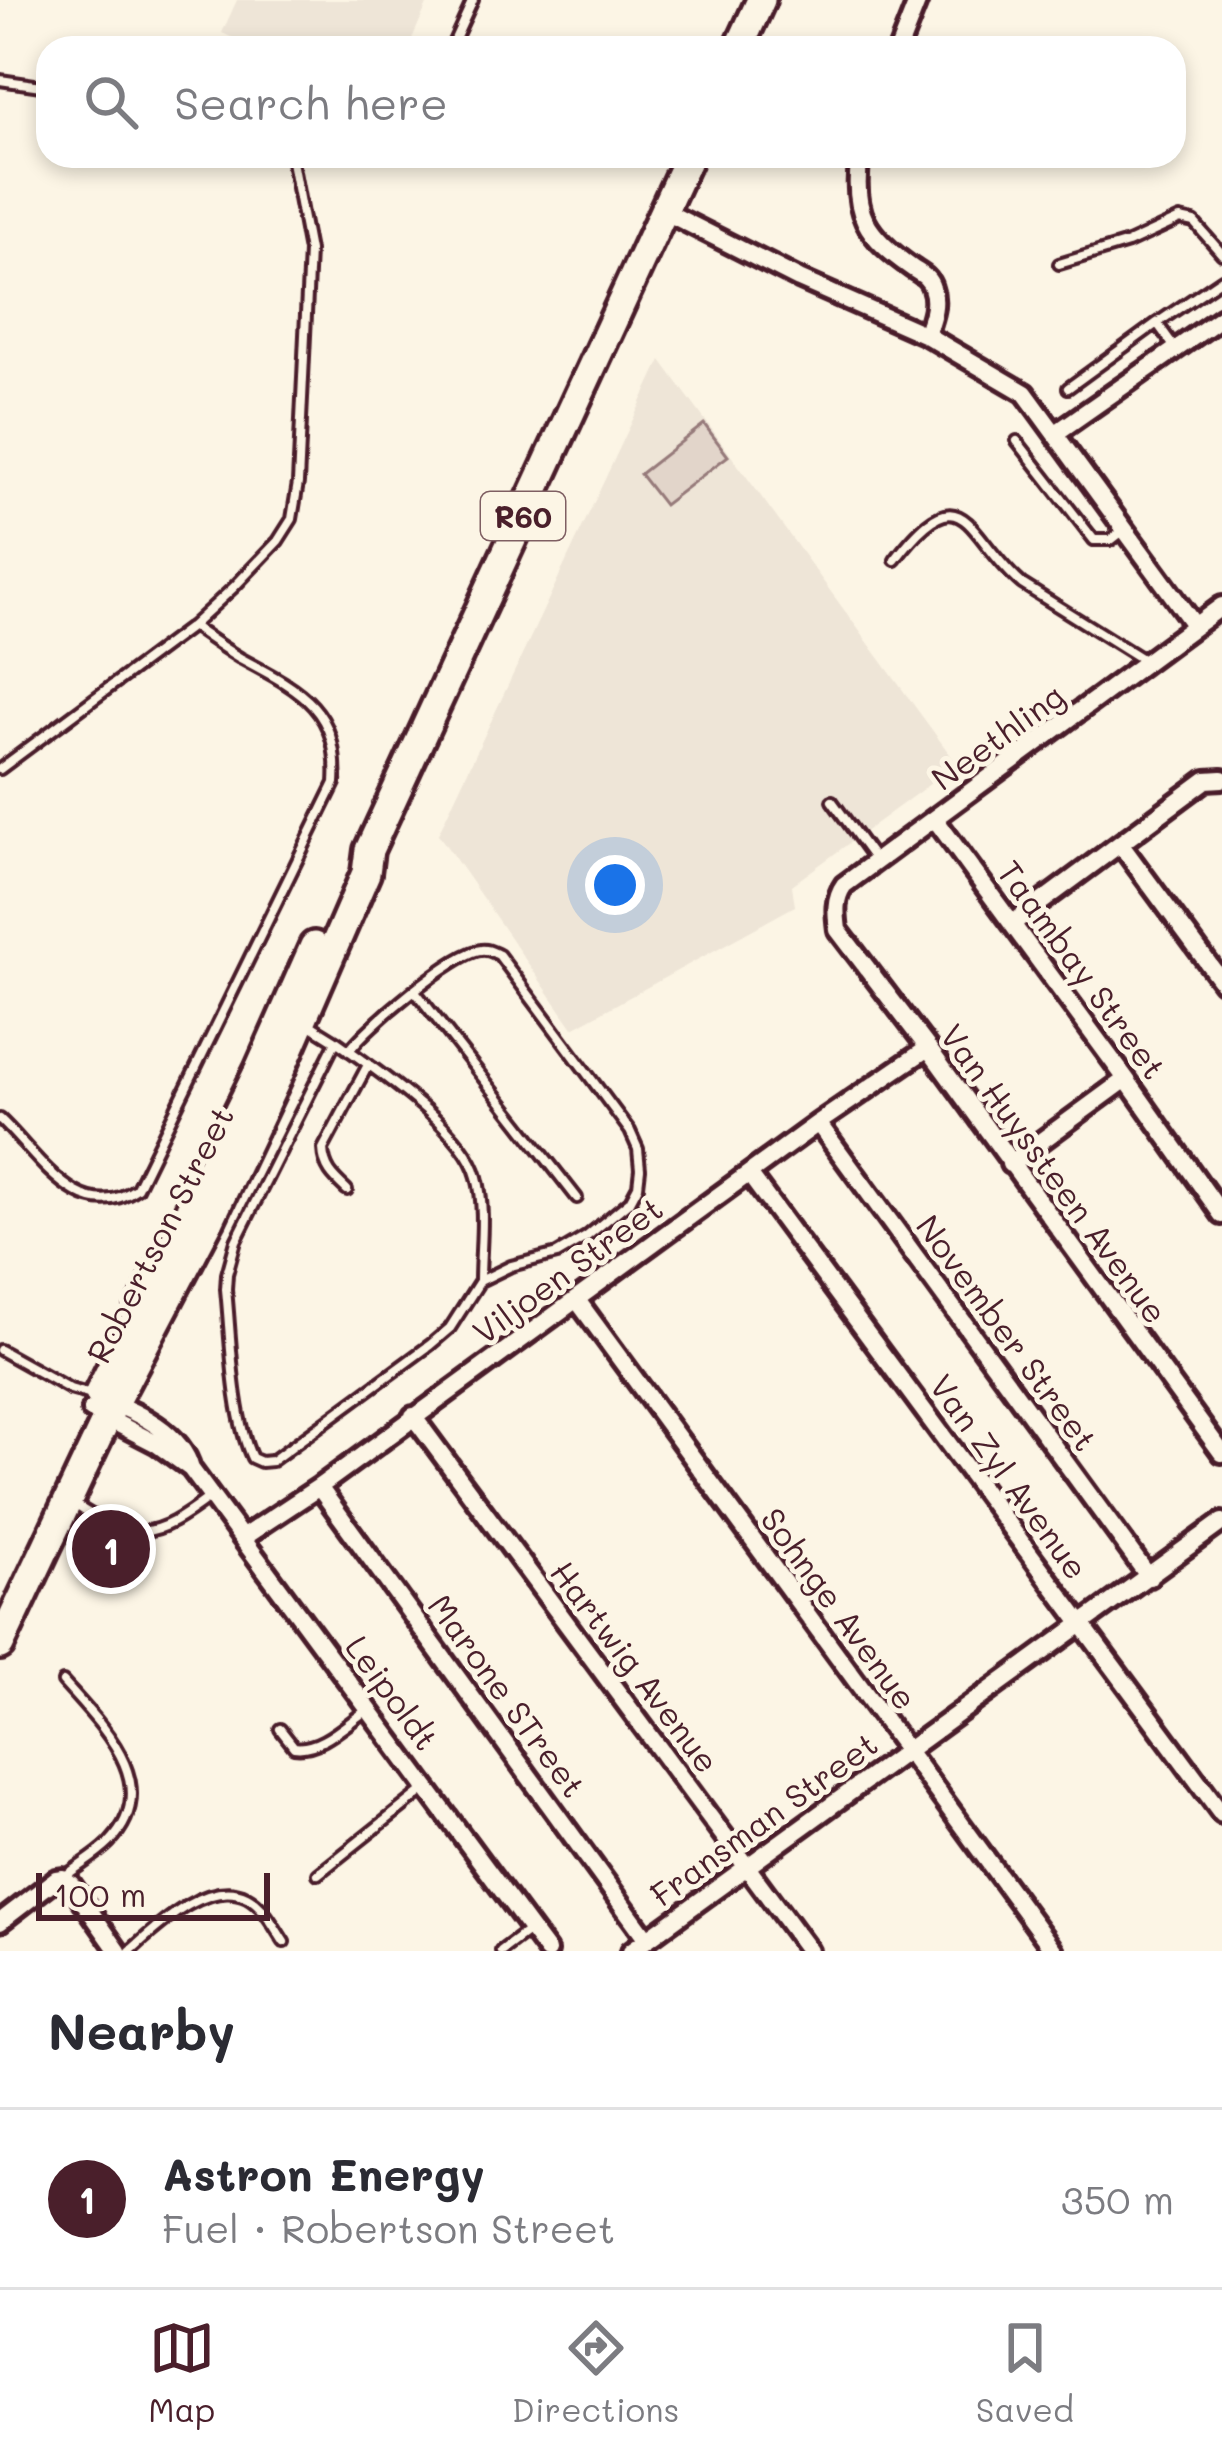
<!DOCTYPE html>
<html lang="en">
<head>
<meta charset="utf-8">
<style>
	body { margin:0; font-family:Mali,sans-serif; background:#f7f7f7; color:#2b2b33 }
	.scale { position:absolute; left:36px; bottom:30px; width:234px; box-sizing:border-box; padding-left:12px; border:6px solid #4a1f2b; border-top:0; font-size:33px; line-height:42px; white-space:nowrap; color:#4a1f2b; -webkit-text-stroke:9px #fcf5e5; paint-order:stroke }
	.you { position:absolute; left:615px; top:885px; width:42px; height:42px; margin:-30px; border:9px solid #fff; border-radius:50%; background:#1a73e8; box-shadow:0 0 0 18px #1a73e833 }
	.badge { display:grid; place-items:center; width:78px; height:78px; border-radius:50%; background:#4a1f2b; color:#fff; font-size:39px; font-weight:700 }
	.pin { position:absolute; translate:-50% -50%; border:6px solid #fff; box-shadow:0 3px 12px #0006 }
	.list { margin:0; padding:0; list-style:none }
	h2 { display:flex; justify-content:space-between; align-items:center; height:156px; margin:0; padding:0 48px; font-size:51px }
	h2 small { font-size:39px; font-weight:400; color:#7c7c81 }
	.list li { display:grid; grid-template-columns:78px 1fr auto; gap:36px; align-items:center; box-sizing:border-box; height:180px; padding:0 48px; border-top:3px solid #e1e1e2 }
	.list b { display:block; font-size:45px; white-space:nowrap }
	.list p { margin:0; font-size:39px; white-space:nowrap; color:#7c7c81 }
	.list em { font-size:39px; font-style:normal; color:#7c7c81 }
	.icon { flex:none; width:66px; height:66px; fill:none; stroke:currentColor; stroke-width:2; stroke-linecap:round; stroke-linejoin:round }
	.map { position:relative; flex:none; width:1222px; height:1951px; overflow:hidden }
	.search { position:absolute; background:#fff; box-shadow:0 6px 18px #0003; left:36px; right:36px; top:36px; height:132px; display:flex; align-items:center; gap:30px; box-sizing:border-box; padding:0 42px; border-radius:36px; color:#7c7c81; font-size:45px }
	.sheet { height:336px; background:#fff }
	nav { display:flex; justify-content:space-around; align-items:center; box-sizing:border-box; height:168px; border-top:3px solid #e1e1e2; background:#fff; font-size:33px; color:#7c7c81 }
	nav a { display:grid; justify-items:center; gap:6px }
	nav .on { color:#4a1f2b }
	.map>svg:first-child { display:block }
	.built { fill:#eee5d7 }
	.pitch { fill:#e2d5ca; stroke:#967a7a; stroke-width:3 }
	.building { fill:url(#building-hatch); stroke:#4a1f2b; stroke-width:3 }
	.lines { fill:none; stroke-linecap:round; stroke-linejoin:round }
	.service-casing { stroke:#4a1f2b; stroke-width:16 }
	.minor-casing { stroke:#4a1f2b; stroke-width:26 }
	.primary-casing { stroke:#4a1f2b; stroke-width:36 }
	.service { stroke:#fcf5e5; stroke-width:8 }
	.minor { stroke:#fcf5e5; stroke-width:16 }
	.primary { stroke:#fcf5e5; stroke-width:27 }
	.labels { text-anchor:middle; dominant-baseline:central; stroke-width:10; stroke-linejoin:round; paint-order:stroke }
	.shield { fill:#fcf5e5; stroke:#7f5f63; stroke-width:3 }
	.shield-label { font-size:30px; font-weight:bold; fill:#4a1f2b }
	.street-label { font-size:33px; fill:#4a1f2b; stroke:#fcf5e5 }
</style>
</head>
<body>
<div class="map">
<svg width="1222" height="1951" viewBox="0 0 1222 1951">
	<defs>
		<pattern id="building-hatch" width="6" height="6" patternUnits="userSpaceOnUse" patternTransform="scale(3)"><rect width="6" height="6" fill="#cfc0b7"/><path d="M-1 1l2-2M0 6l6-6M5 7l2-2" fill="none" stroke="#b3a59e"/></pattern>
	</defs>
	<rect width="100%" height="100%" fill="#fcf5e5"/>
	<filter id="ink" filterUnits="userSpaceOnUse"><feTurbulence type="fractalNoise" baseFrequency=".00833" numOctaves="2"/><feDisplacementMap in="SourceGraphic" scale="24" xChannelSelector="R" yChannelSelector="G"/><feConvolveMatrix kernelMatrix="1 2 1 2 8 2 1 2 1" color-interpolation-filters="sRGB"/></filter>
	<g filter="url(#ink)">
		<path class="built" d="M237 0H429L408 48H255L222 33Z
			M661 360 957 764 792 885 795 906 573 1028 438 834Z"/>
		<path class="pitch" d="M704 424 728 456 664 505 640 474Z"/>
		<path class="building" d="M95 1539 127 1554 115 1582 82 1567Z"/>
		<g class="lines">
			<defs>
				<path id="service" d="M451 48 473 0
					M0 80 48 87
					M1059 264 1128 243 1180 219 1194 222 1222 254
					M1157 323 1222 279
					M1068 388 1157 323 1175 348
					M1017 441 1094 540H1111L1124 530
					M895 560C965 468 965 535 1022 584L1145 661
					M0 769 192 626 234 587 278 541 292 519 298 483 309 251 291 156
					M832 801 875 860
					M415 991 577 1198
					M307 1023 336 1041 236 1241 227 1274 226 1289C231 1337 232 1416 252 1458L261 1462 272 1461 430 1345 450 1328 480 1281 511 1266 557 1254 586 1237 630 1201 638 1186 640 1169 638 1149 630 1131 499 955C492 952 489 949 481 950 455 952 365 1028 349 1051
					M336 1041C376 1070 465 1129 477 1177 486 1210 480 1247 480 1281
					M0 1119C37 1153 80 1229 137 1188L335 783C340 708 298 689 240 658 223 648 208 637 192 626
					M347 1190C333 1177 324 1169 323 1149L368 1065
					M0 1350 70 1389 95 1396
					M74 1504C134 1544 155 1539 210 1497
					M63 1682C101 1725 165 1785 109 1843 96 1856 78 1866 64 1877
					M280 1729 294 1747C320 1751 346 1724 367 1710
					M318 1874 425 1789
					M130 1951C157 1927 208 1877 247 1897 264 1906 274 1927 284 1942
					M501 1951 529 1930"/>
				<path id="minor" d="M899 48 918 0
					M860 156C851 213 866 236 912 268 921 274 929 277 932 288 938 304 931 320 926 335
					M664 211 799 279 926 335 1025 393 1195 626
					M1056 433 1222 317
					M1222 606 844 885C834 899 836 914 838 930L928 1048 1222 1453
					M935 819 1126 1079 1222 1215
					M1121 845 1222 982
					M1013 923 1206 780 1222 779
					M818 1123 1149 1577
					M1010 1164 1126 1079
					M749 1174 1222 1814
					M577 1300 1054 1951
					M105 1400C137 1412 181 1432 191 1469L547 1951
					M91 1410 157 1444 190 1468
					M413 1416 809 1951
					M319 1487 647 1939
					M242 1538 319 1487 818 1123 928 1048
					M0 1922 56 1879 63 1878 71 1884 118 1951
					M631 1951 1222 1522"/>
				<path id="primary" d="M739 48 761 0
					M99 1393 259 1070 314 946
					M0 1645 114 1403 210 1220 277 1078 366 873 369 850 689 156"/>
			</defs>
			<use href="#service" class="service-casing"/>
			<use href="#minor" class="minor-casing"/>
			<use href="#primary" class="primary-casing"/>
			<use href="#service" class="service"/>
			<use href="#minor" class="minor"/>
			<use href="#primary" class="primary"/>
		</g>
	</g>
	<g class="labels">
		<rect class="shield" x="481" y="492" width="84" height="48" rx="9"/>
		<g class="shield-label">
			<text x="523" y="516">R60</text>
		</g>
		<g class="street-label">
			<text transform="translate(997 736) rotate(-36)">Neethling</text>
			<text transform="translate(1083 969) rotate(54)">Taambay Street</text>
			<text transform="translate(1055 1173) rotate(54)">Van Huyssteen Avenue</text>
			<text transform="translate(159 1234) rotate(-63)">Robertson Street</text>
			<text transform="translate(567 1269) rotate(-36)">Viljoen Street</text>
			<text transform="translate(1008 1332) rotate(54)">November Street</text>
			<text transform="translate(1010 1476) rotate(54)">Van Zyl Avenue</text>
			<text transform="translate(840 1608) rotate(54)">Sohnge Avenue</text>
			<text transform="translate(636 1666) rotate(53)">Hartwig Avenue</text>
			<text transform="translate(393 1692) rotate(54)">Leipoldt</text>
			<text transform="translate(508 1695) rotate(54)">Marone STreet</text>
			<text transform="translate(763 1818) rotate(-36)">Fransman Street</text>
		</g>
	</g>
</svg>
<div class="scale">100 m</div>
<div class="you"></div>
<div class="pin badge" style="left:111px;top:1549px">1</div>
<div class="search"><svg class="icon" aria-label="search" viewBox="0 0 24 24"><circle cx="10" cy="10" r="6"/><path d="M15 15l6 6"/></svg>Search here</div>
</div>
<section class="sheet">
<h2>Nearby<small></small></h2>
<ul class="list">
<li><span class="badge">1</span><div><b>Astron Energy</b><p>Fuel · Robertson Street</p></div><em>350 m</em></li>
</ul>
</section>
<nav>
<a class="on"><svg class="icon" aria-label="map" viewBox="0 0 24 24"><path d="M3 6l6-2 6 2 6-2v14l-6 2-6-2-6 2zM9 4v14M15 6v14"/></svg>Map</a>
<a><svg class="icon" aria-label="directions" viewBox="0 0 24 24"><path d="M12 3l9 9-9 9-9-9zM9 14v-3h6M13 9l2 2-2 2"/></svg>Directions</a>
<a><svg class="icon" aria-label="saved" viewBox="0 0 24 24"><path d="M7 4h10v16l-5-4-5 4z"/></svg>Saved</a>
</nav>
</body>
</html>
